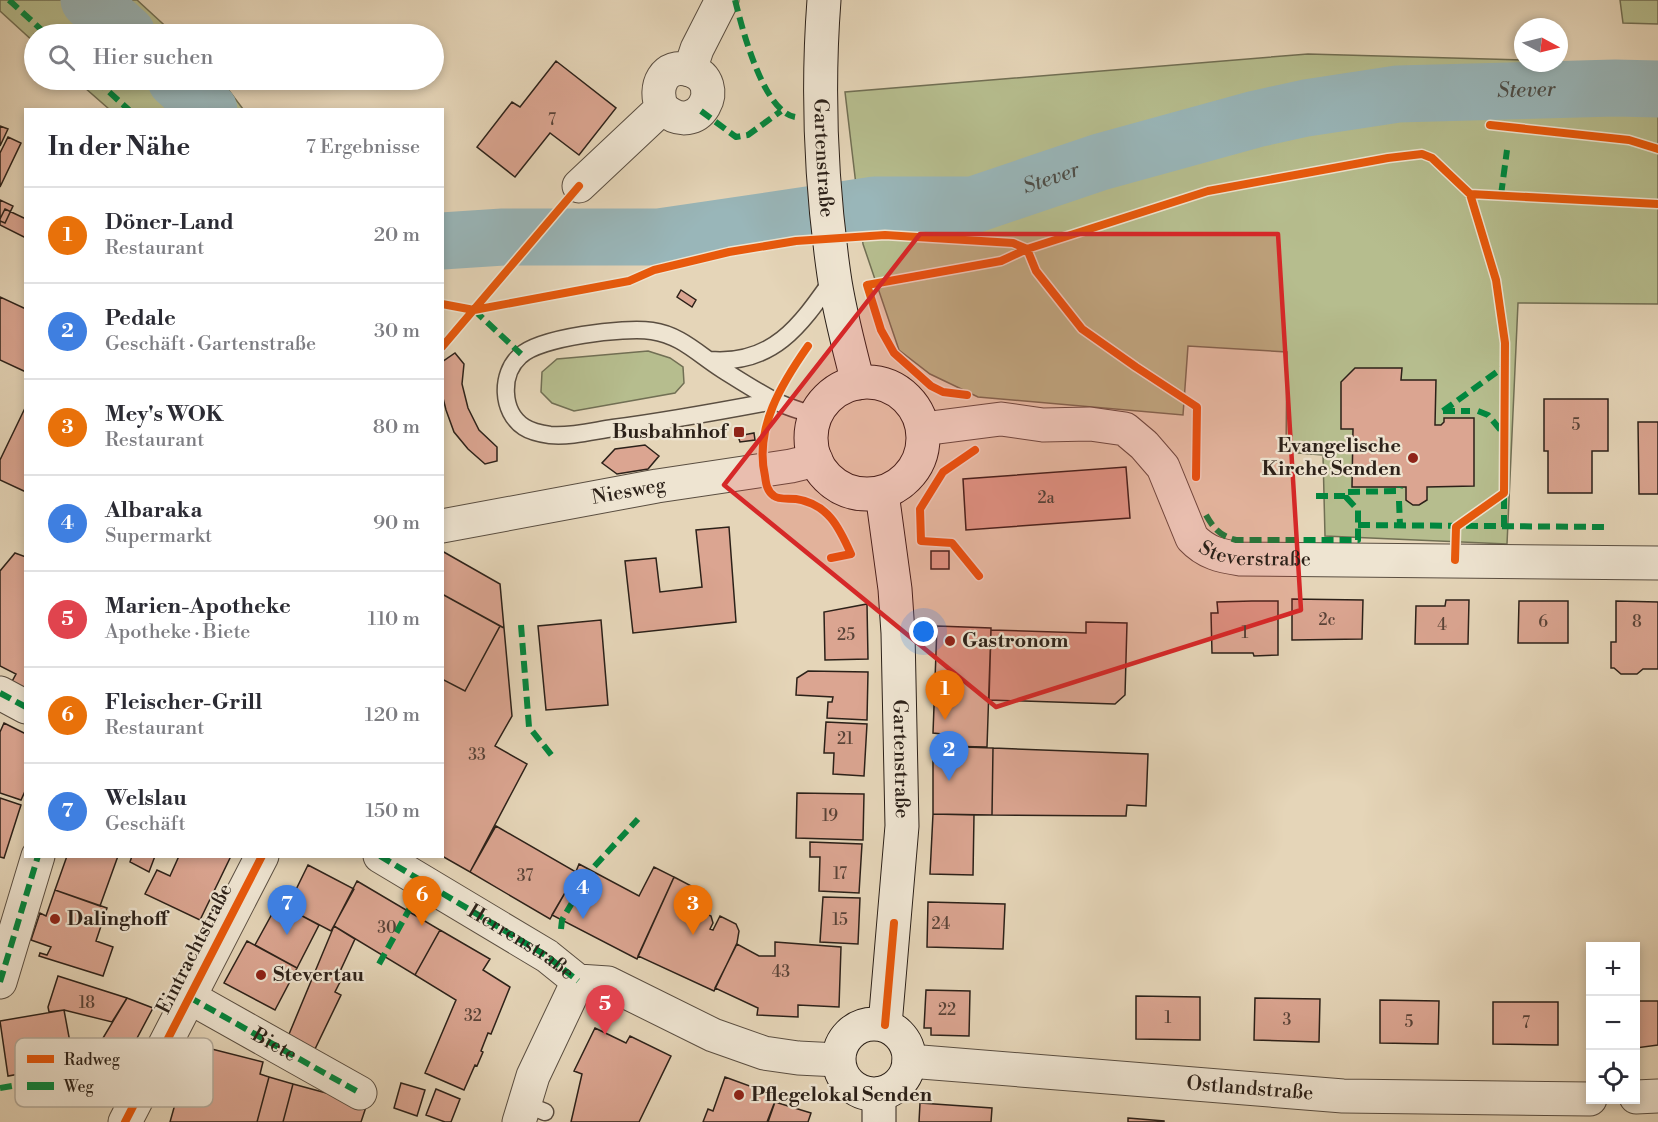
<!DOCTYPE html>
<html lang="de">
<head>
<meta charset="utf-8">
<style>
	body { margin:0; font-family:"Libre Bodoni",serif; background:#f2f2f3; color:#2b2b33 }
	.controls { position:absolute; right:18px; bottom:18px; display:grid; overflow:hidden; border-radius:0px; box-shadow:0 3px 9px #0003 }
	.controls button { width:54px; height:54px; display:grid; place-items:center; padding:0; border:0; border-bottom:2px solid #e1e1e2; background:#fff; color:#2b2b33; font:30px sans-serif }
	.compass { position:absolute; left:1514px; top:18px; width:54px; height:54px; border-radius:50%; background:#fff; box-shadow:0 3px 9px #0003; rotate:97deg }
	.you { position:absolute; left:924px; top:632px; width:21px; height:21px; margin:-15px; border:4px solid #fff; border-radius:50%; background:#1a73e8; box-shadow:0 0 0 9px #1a73e833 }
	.badge { display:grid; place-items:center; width:39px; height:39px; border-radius:50%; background:#111827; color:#fff; font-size:20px; font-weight:700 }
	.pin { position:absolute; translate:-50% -50px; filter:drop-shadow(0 2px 3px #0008) }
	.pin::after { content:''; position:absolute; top:32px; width:21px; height:18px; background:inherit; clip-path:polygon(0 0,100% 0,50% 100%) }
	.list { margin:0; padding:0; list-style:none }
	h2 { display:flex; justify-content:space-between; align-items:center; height:78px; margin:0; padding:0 24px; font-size:26px }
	h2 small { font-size:20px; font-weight:400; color:#7c7c81 }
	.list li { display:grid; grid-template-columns:39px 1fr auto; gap:18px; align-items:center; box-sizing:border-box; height:96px; padding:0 24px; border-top:2px solid #e1e1e2 }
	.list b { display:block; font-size:22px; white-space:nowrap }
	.list p { margin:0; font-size:20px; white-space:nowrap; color:#7c7c81 }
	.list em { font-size:20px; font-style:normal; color:#7c7c81 }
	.icon { flex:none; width:33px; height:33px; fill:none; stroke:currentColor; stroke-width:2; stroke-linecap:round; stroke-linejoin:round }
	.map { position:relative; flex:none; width:1658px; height:1122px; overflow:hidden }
	.search { position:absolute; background:#fff; box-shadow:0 3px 9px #0003; left:24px; top:24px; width:420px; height:66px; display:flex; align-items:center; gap:15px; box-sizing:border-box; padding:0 21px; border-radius:33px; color:#7c7c81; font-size:22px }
	.panel { position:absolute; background:#fff; box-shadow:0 3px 9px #0003; left:24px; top:108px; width:420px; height:750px; border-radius:0px }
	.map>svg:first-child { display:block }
	.green { fill:#b6bd8e; stroke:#716f54; stroke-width:1.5 }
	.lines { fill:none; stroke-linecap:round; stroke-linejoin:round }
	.river { stroke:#99b6b9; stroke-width:57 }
	.building { fill:#dba591; stroke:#2c2119; stroke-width:1.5 }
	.lane-casing { stroke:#5a4e41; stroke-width:19 }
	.street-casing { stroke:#5a4e41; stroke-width:35 }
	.secondary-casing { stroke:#2c2119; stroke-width:35 }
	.lane { stroke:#eee4d1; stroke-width:16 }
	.street { stroke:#eee4d1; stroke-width:33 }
	.secondary { stroke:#eee4d1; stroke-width:33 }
	.quiet { stroke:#00873e; stroke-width:6; stroke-dasharray:12 6; stroke-linecap:butt }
	.cycleway-casing { stroke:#eee4d1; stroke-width:11 }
	.cycleway { stroke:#e8590c; stroke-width:8 }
	.marked { fill:#d62828; fill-opacity:0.2; stroke:#d62828; stroke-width:4.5; stroke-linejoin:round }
	.poi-dot { fill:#8f2418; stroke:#eee4d1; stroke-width:2 }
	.labels { text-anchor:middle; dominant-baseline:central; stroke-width:4.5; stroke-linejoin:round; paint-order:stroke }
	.number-label { font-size:16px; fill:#584237 }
	.street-label { font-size:20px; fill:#2c2119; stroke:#eee4d1 }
	.poi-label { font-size:20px; font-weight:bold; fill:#2c2119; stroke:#eee4d1; text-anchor:start }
	.water-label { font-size:21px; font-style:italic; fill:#4d4e49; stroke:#eee4d1 }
	.key { fill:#eee4d1; stroke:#b4aa9a; stroke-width:1.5 }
	.key-label { font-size:16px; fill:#2c2119 }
</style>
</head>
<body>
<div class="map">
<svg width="1658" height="1122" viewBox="0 0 1658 1122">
	<rect width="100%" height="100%" fill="#e5d5b8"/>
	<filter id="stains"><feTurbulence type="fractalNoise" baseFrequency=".00333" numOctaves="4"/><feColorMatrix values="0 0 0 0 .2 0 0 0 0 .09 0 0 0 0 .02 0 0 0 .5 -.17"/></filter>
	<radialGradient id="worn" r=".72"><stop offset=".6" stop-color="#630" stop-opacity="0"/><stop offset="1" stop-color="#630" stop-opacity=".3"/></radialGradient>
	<path class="green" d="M0 0H137L174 34H34V42L0 11Z
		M1620 0H1658V24L1623 23Z
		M1308 54 1523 60V63L1559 62 1658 64V304L1518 303 1507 544 1325 536 1323 455 1286 452 1287 352 1188 346 1183 415 978 397 930 374 899 350 863 244 845 92Z
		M76 80H221L243 109H109Z
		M648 351 670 358 683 367 684 383 675 393 574 411 552 403 541 392 542 372 557 359Z"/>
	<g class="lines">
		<g class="river">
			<path d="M89 0 127 34"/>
			<path d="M176 80 209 110"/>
			<path id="s1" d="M442 241 503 237H659L875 205H973L1100 162 1256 119 1306 108 1398 94 1615 88 1658 89"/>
		</g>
	</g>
	<path class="building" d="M556 61 616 108 579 155 550 133 515 177 477 147 512 102 520 107Z
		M0 126 8 129 0 146Z
		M8 137 21 143 0 187V153Z
		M0 200 13 206 5 223 0 221Z
		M5 209 26 219V238L0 225V219Z
		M681 290 696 300 692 307 677 297Z
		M0 297 26 309V372L0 360Z
		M455 353 464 364 462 384 468 408 479 430 497 447V461L485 464 468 449 454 432 446 410 442 394V362Z
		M1355 368H1402L1401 380H1436L1435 425H1441L1444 422V418H1474V486L1427 487V500L1419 505H1413L1406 500V487H1352L1353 429H1341V382Z
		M1544 399H1608V451H1592V493H1548V451H1544Z
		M26 406V492L0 480V460Z
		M1638 422H1658V494H1639Z
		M754 433 755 440 740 442 738 436Z
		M645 445 659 456 648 469 617 474 602 463 615 449Z
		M1126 467 1130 518 966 530 963 479Z
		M729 527 736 622 633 633 625 561 656 558 660 592 702 587 696 530Z
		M442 551 500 584 504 628 442 594Z
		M931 551H949V569H931Z
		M15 553 26 557V695L9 687 16 674 0 666V571Z
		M442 594 500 626 465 691 444 680 442 681Z
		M1292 599 1363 600 1362 639 1292 640Z
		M1446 600H1469L1468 644H1415L1416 606H1445Z
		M1252 601H1278V655L1254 656 1253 653H1212L1211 613H1218L1217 602Z
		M1519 601H1568V643H1518Z
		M1616 601 1658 602V669H1643L1637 674H1621L1614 668H1611V642H1616Z
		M867 604 868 659 825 660 824 612Z
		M601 620 608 705 546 710 538 626Z
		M1086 622 1127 623 1125 695 1115 704 989 700 991 630 1086 633Z
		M500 626 504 628 512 716 495 746 527 764 470 872 442 856V681L444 680 465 691Z
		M937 626 991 628 987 747 941 746 942 734 933 733Z
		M808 671 868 672 867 720 827 718 828 702H832L833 697 796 695 797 678Z
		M826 722 867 724 864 776 833 774 834 753H824Z
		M4 723 26 734V789L21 800 0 793V732Z
		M933 746 993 748 992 815 933 814Z
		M993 748 1148 754 1146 806 1127 805 1126 816 992 815Z
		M797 793 864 794 863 840 796 838Z
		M0 798 21 805 4 858 0 857Z
		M933 814 974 815 973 875 930 874Z
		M496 826 576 872 573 879 550 919 470 872Z
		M810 842 862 844 859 893 819 891 820 857H810Z
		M67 856H118L100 906 55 890Z
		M132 856H155L149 872 130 862Z
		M179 856H231L200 920 145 894 157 870 170 876Z
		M579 864 639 896 654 867 674 877 637 959 552 915 573 879Z
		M308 865 354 889 331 931 287 908Z
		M674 877 699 890 687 919 690 920 694 913 700 911 711 916 713 923 710 929 713 930 720 916 736 924 739 931 737 943 714 991 638 956Z
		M357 881 440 930 415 975 334 926Z
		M55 890 107 908 96 941 113 947 103 976 39 956 40 953 47 955 51 947 31 940 40 913 46 916Z
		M823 897 860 898 858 944 820 942Z
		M928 902 1005 904 1003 949 927 947Z
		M278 903 319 925 297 968 255 945Z
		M334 926 355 939 337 978 341 980 335 992 341 995 315 1049 287 1039Z
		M440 930 490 959 483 970 510 987 491 1034 488 1033 481 1051 483 1052 477 1066 475 1065 464 1090 425 1073 456 1000 415 975Z
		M247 941 297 968 275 1010 224 983Z
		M775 942 841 947 839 1007 798 1005V1017L757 1015 758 1008 715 988 737 944 759 956H775Z
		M58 976 127 998 112 1022 64 1010 49 1012 48 1007Z
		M926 990 970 991 969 1036 931 1035V1028H924Z
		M1136 996 1200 997V1040L1136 1039Z
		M127 998 153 1008 136 1040 124 1050 103 1038Z
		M1255 998 1320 999 1319 1042 1254 1040Z
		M1380 1000 1439 1001 1438 1044 1380 1043Z
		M1636 1001H1658V1045L1636 1048Z
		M1493 1002H1558V1045L1493 1044Z
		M64 1010 74 1064 8 1076 0 1021Z
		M595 1028 626 1043 630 1036 671 1056 639 1122H571L582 1074 574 1071Z
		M192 1044 263 1062 260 1074 269 1077 257 1122H170Z
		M269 1077 293 1084 283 1122H257Z
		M725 1077 777 1096 767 1122H703L708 1109 713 1111Z
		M401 1083 425 1090 417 1116 394 1108Z
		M293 1084 367 1104 361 1122H283Z
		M436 1089 460 1099 451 1122H445L426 1115Z
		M775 1102 811 1113 808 1122H768Z
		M920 1103 992 1108 991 1122H919Z
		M1128 1118 1164 1121V1122H1128Z"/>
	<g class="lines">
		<defs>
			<path id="lane" d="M710 360C773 365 800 326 833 279
				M774 401C721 411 667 421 613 428 593 431 570 437 550 435 543 434 530 431 524 427 501 412 500 374 520 356 540 337 624 327 652 331 681 335 699 355 723 370 739 380 756 391 773 400 786 407 802 411 816 416
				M525 1104 545 1112"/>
			<g id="street">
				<path d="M662 108C699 141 728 82 690 70"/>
				<path d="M579 186 662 108C653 87 664 62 690 70L697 49 722 0"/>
				<path id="s2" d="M923 429 1001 419 1043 425 1090 424 1125 429 1144 445 1163 467 1192 538C1206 553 1221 556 1240 559L1658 563"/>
				<path id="s3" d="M442 526 657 486 791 466 816 460"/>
				<path d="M0 693 26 707"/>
				<path d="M380 856 547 956 578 981 608 983 713 1035 764 1053 798 1058 838 1060"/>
				<path d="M0 982 38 856"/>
				<path d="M189 997 360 1093"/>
				<path id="s4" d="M909 1061 1343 1096 1590 1099"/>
				<path d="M1636 1097 1658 1096"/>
				<path d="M125 1122 262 856"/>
				<path d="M519 1122 533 1076 578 981"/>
			</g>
			<g id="secondary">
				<path id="s5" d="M824 0C817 92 821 184 834 275 839 311 849 347 858 383"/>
				<circle cx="867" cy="438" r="56"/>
				<path id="s6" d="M882 493 895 589 898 633 902 826 885 1025"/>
				<circle cx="874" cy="1059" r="35"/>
				<path d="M879 1122V1094"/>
			</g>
		</defs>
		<use href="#lane" class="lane-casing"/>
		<use href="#street" class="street-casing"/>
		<use href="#secondary" class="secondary-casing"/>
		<use href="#lane" class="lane"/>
		<use href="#street" class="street"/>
		<use href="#secondary" class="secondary"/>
		<g class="quiet">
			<path d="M9 0 46 34"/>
			<path d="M735 0C742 28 763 111 795 117"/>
			<path d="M96 80 129 110"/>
			<path d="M701 111 736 137 748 135 781 111"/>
			<path d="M1501 195 1507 150"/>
			<path d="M474 310 521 354"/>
			<path d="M1443 411 1505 366"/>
			<path d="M1443 411H1470"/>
			<path d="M1478 411 1488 415 1504 434"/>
			<path d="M1316 496H1345V492L1399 491 1400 487"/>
			<path d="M1399 501 1400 525"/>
			<path d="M1206 515C1214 529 1220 536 1236 540H1358V510L1345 496"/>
			<path d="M1358 525 1607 527"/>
			<path d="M1504 527V493"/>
			<path d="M521 625 529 727 553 757"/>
			<path d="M0 693 26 707"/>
			<path id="s7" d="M380 856 547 956 578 981"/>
			<path d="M561 929 562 920 591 870 638 819"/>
			<path d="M379 964 410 908"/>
			<path d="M0 982 38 856"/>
			<path id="s8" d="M189 997 360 1093"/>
			<path d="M0 1088 90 1073 123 1060"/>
		</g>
		<defs>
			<path id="cycleway" d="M1490 125 1629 140 1658 149
				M442 304 474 310 629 281 654 270 729 252 796 241 885 235 1013 243 1027 249 1036 271 1082 329 1136 367 1197 407 1196 477
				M808 346C782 383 754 428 765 476 766 484 767 491 774 496 779 500 789 498 796 499 828 504 839 527 851 554L831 558
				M442 347 579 186
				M967 395 943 392 931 386 894 353 881 330 867 285 1001 261 1027 249 1208 191 1388 158 1422 154 1432 158 1470 194 1658 204
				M975 450 943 472 920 509 921 541 952 543 979 576
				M1455 560 1456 527 1504 493 1505 343 1496 280 1470 194
				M885 1025 894 923
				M125 1122 262 856"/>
		</defs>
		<use href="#cycleway" class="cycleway-casing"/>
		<use href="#cycleway" class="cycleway"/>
	</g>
	<path class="marked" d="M920 234H1278L1301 610 996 707 724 485Z"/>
	<g class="poi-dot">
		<rect x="733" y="426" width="12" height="12" rx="3"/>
		<circle cx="1413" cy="458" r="6"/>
		<circle cx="950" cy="641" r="6"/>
		<circle cx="55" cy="919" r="6"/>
		<circle cx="261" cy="975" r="6"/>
		<circle cx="739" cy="1095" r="6"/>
	</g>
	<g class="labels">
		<g class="number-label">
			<text x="552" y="120">7</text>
			<text x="1576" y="425">5</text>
			<text x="1046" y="498">2a</text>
			<text x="1327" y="620">2c</text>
			<text x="1543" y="622">6</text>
			<text x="1637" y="622">8</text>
			<text x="1442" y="625">4</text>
			<text x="1245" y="633">1</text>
			<text x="846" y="635">25</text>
			<text x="845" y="739">21</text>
			<text x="477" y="755">33</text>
			<text x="830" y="816">19</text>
			<text x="840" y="874">17</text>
			<text x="525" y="876">37</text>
			<text x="840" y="920">15</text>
			<text x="941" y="924">24</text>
			<text x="387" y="928">30</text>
			<text x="781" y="972">43</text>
			<text x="87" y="1003">18</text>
			<text x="947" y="1010">22</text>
			<text x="473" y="1016">32</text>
			<text x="1168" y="1018">1</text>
			<text x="1287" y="1020">3</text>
			<text x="1409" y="1022">5</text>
			<text x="1526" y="1023">7</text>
		</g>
		<g class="street-label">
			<text stroke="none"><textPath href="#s5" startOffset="158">Gartenstraße</textPath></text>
			<text stroke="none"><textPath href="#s3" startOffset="190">Niesweg</textPath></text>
			<text stroke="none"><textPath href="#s2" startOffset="402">Steverstraße</textPath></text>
			<text stroke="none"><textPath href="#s6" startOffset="267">Gartenstraße</textPath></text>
			<text stroke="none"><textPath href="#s7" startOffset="165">Herrenstraße</textPath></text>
			<text transform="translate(195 949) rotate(-63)">Eintrachtstraße</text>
			<text stroke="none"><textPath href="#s8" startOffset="98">Biete</textPath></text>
			<text stroke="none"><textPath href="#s4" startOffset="342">Ostlandstraße</textPath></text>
		</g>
		<g class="poi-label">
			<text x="727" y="432" text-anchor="end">Busbahnhof</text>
			<text x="1401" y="446" text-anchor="end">Evangelische<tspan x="1401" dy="23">Kirche Senden</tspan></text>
			<text x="962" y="641">Gastronom</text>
			<text x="67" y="919">Dalinghoff</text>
			<text x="273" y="975">Stevertau</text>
			<text x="751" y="1095">Pflegelokal Senden</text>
		</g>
		<g class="water-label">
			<text stroke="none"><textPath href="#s1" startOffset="1102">Stever</textPath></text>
			<text stroke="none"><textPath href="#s1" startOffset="616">Stever</textPath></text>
		</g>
	</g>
	<rect x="15" y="1038" width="198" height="69" rx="9" class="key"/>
	<rect x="27" y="1055" width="27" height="8" fill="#e8590c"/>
	<rect x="27" y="1082" width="27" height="8" fill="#00873e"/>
	<g class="key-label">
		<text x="64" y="1065">Radweg</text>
		<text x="64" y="1092">Weg</text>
	</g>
	<rect width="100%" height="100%" filter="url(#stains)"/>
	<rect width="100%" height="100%" fill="url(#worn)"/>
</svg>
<div class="controls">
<button>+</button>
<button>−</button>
<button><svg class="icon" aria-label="locate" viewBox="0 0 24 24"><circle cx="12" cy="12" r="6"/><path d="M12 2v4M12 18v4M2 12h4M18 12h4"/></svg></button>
</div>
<svg class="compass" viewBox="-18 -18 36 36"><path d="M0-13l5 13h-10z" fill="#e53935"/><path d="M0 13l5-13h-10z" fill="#7c7c81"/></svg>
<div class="you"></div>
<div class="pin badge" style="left:945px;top:720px;background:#e8710a">1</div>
<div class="pin badge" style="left:949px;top:781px;background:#3f7fe0">2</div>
<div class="pin badge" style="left:693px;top:935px;background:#e8710a">3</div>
<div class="pin badge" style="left:583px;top:919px;background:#3f7fe0">4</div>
<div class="pin badge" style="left:605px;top:1035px;background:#e0444e">5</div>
<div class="pin badge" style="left:422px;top:926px;background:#e8710a">6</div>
<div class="pin badge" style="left:287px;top:935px;background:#3f7fe0">7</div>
<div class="search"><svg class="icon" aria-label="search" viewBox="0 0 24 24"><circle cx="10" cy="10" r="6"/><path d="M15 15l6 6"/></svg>Hier suchen</div>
<section class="panel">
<h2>In der Nähe<small>7 Ergebnisse</small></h2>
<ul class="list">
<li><span class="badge" style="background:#e8710a">1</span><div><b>Döner-Land</b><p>Restaurant</p></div><em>20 m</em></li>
<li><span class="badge" style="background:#3f7fe0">2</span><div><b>Pedale</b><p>Geschäft · Gartenstraße</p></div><em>30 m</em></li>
<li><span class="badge" style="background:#e8710a">3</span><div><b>Mey's WOK</b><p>Restaurant</p></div><em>80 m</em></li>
<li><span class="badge" style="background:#3f7fe0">4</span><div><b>Albaraka</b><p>Supermarkt</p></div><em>90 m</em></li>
<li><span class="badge" style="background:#e0444e">5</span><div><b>Marien-Apotheke</b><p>Apotheke · Biete</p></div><em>110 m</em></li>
<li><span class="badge" style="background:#e8710a">6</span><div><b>Fleischer-Grill</b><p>Restaurant</p></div><em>120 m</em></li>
<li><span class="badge" style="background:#3f7fe0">7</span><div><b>Welslau</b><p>Geschäft</p></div><em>150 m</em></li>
</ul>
</section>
</div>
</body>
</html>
